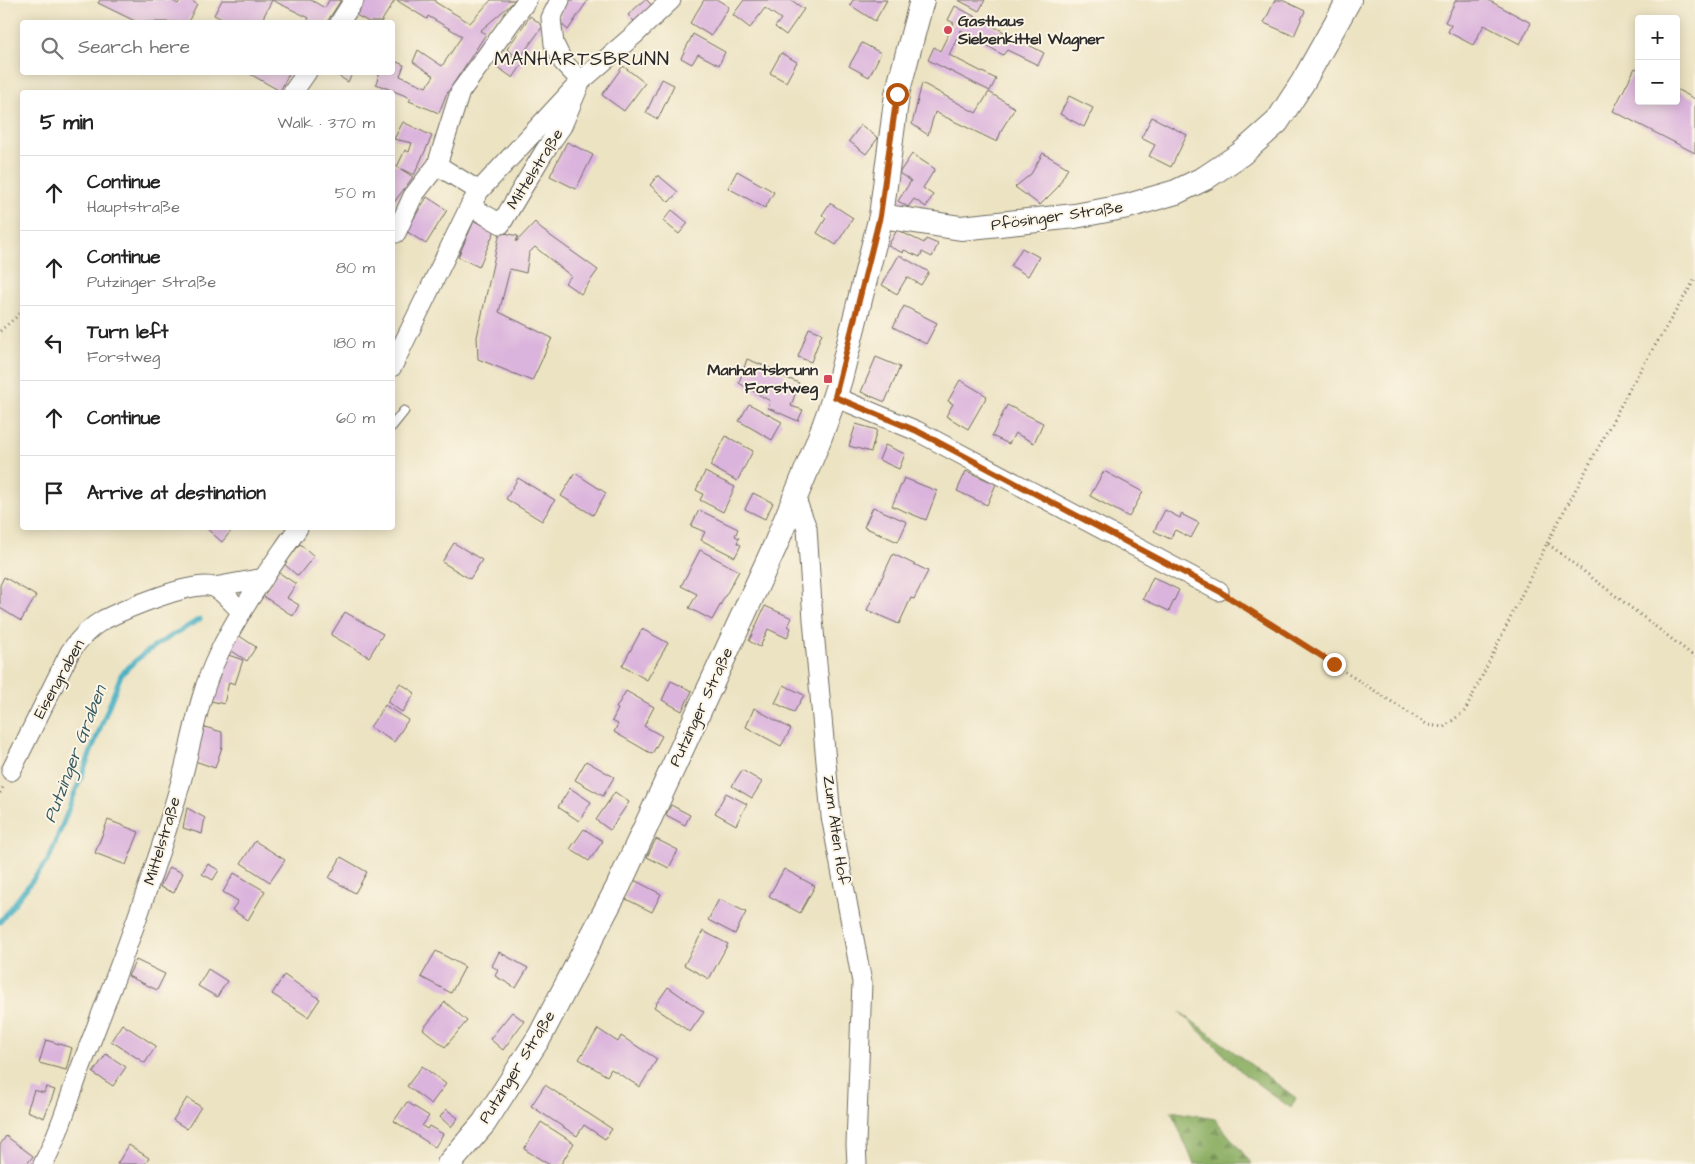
<!DOCTYPE html>
<html lang="en">
<head>
<meta charset="utf-8">
<style>
	body { margin:0; font-family:"Architects Daughter",sans-serif; background:#f2f2f2; color:#222 }
	.controls { position:absolute; right:15px; top:15px; display:grid; overflow:hidden; border-radius:5px; box-shadow:0 2px 12px #0003 }
	.controls button { width:45px; height:45px; display:grid; place-items:center; padding:0; border:0; border-bottom:1px solid #e0e0e0; background:#fff; color:#222; font:25px sans-serif }
	.stop { position:absolute; width:15px; height:15px; margin:-11px; border:4px solid #b45309; border-radius:50%; background:#fff }
	.stop.end { background:#b45309; border-color:#fff; box-shadow:0 1px 5px #0008 }
	.list { margin:0; padding:0; list-style:none }
	h2 { display:flex; justify-content:space-between; align-items:center; height:65px; margin:0; padding:0 20px; font-size:21px }
	h2 small { font-size:16px; font-weight:400; color:#767676 }
	.list li { display:grid; grid-template-columns:32px 1fr auto; gap:15px; align-items:center; box-sizing:border-box; height:75px; padding:0 20px; border-top:1px solid #e0e0e0 }
	.list b { display:block; font-size:19px; white-space:nowrap }
	.list p { margin:0; font-size:16px; white-space:nowrap; color:#767676 }
	.list em { font-size:16px; font-style:normal; color:#767676 }
	.icon { flex:none; width:28px; height:28px; fill:none; stroke:currentColor; stroke-width:2; stroke-linecap:round; stroke-linejoin:round }
	.map { position:relative; flex:none; width:1695px; height:1164px; overflow:hidden }
	.search { position:absolute; background:#fff; box-shadow:0 2px 12px #0003; left:20px; top:20px; width:375px; height:55px; display:flex; align-items:center; gap:12px; box-sizing:border-box; padding:0 18px; border-radius:5px; color:#767676; font-size:19px }
	.panel { position:absolute; background:#fff; box-shadow:0 2px 12px #0003; left:20px; top:90px; width:375px; height:440px; border-radius:5px }
	.map>svg:first-child { display:block }
	.forest { fill:url(#forest-firs); stroke:#5a6c46 }
	.lines { fill:none; stroke-linecap:round; stroke-linejoin:round }
	.stream { stroke:#44aec2; stroke-width:5 }
	.building { fill:#dbb4dd }
	.service-casing { stroke:#6f6b60; stroke-width:11 }
	.minor-casing { stroke:#6f6b60; stroke-width:21 }
	.tertiary-casing { stroke:#6f6b60; stroke-width:26 }
	.path { stroke:#6f6b60; stroke-width:3; stroke-dasharray:1 4; stroke-linecap:butt }
	.service { stroke:#fff; stroke-width:9 }
	.minor { stroke:#fff; stroke-width:19 }
	.tertiary { stroke:#fff; stroke-width:24 }
	.route { stroke:#b45309; stroke-width:6 }
	.poi-dot { fill:#d1495b; stroke:#fcf5e5; stroke-width:2 }
	.labels { text-anchor:middle; dominant-baseline:central; stroke-width:4; stroke-linejoin:round; paint-order:stroke }
	.poi-label { font-size:16px; font-weight:bold; fill:#2b2b2b; stroke:#fcf5e5; text-anchor:start }
	.street-label { font-size:16px; fill:#2b2b2b; stroke:#fcf5e5 }
	.water-label { font-size:18px; font-style:italic; fill:#345960; stroke:#fcf5e5 }
	.quarter-label { font-size:19px; letter-spacing:1px; fill:#2b2b2b; stroke:#fcf5e5 }
</style>
</head>
<body>
<div class="map">
<svg width="1695" height="1164" viewBox="0 0 1695 1164">
	<defs>
		<pattern id="forest-firs" width="22" height="20" patternUnits="userSpaceOnUse" patternTransform="scale(1.25)"><rect width="22" height="20" fill="#8aae62"/><path d="M5 1l3.5 6h-7zM16 11l3.5 6h-7z" fill="#718e51"/></pattern>
	</defs>
	<rect width="100%" height="100%" fill="#fcf5e5"/>
	<filter id="ink" filterUnits="userSpaceOnUse"><feTurbulence type="fractalNoise" baseFrequency=".02" numOctaves="2"/><feDisplacementMap in="SourceGraphic" scale="10" xChannelSelector="R" yChannelSelector="G"/><feConvolveMatrix kernelMatrix="1 2 1 2 8 2 1 2 1" color-interpolation-filters="sRGB"/></filter>
	<filter id="wash" filterUnits="userSpaceOnUse"><feTurbulence type="fractalNoise" baseFrequency=".0096" numOctaves="4" result="noise"/><feDisplacementMap in="SourceGraphic" scale="20" xChannelSelector="R" yChannelSelector="G"/><feGaussianBlur stdDeviation="1.12" result="paint"/><feColorMatrix in="noise" values="0 0 0 0 0 0 0 0 0 0 0 0 0 0 0 0 0 1.4 0 .05"/><feComposite in="paint" operator="in"/></filter>
	<g filter="url(#wash)">
		<rect width="100%" height="100%" fill="#ece3c3"/>
		<path class="forest" d="M1180 1012 1296 1098 1291 1108 1244 1074Z
			M1171 1111 1215 1119 1252 1164H1194Z"/>
		<g class="lines">
			<path class="stream" d="M0 922 49 859 121 675C143 650 172 636 200 619"/>
		</g>
		<g id="blocks">
			<path class="building" d="M100 0H171L178 4 180 0H190L197 4 188 22H137L98 3Z
				M222 0H311L325 8 329 0H341L327 22H307L309 18 272 0 262 20 267 22H228L214 15Z
				M363 0H395L381 22H369L354 14Z
				M396 0H436L435 2 470 23 491 0H516L480 31 486 34 446 95 439 113 409 101 411 98 376 84 380 72H392V60L404 65 400 76 426 87 434 76 413 62 418 50 442 66 462 36 428 16 427 19Z
				M565 0H588L568 30 558 21Z
				M644 0H647L654 8 637 24 628 15Z
				M704 0H718L729 7 711 36 690 23Z
				M744 0H791L804 9 786 35 775 27 781 19 765 8 750 28 733 15Z
				M853 0H887L875 21 850 5Z
				M958 0H985L979 11Z
				M1275 0H1282L1305 11 1294 36 1264 23Z
				M1456 0H1488L1531 23 1520 44 1484 25 1473 45 1448 32 1451 25 1445 22Z
				M955 6 1044 53 1038 65 1007 50 1003 55 961 30 949 55 996 79 990 91 928 60 934 47 940 51 954 23 948 20Z
				M530 16 543 26 519 59 507 49Z
				M693 34 725 52 719 65 698 54 692 64 681 58Z
				M862 43 881 53 869 77 849 66Z
				M503 50 523 63 513 78 493 64Z
				M781 53 797 62 786 82 770 73Z
				M623 66 645 83 624 111 602 95Z
				M1635 68 1639 70V101H1676V89L1695 99V153L1613 111Z
				M251 72H290L280 91 250 74Z
				M332 72H353L348 82Z
				M662 79 674 85 658 119 646 113Z
				M922 83 976 113 989 92 1015 108 1002 129 997 142 935 112 928 135 912 124Z
				M1069 96 1093 108 1084 127 1060 114Z
				M1152 117 1187 135 1171 167 1149 156 1155 145 1141 138Z
				M403 122 432 136 414 175 397 167 405 150 409 152 412 143 394 139Z
				M861 125 878 138 866 154 849 141Z
				M567 142 593 155 576 189 550 176Z
				M1043 153 1068 168 1057 188 1040 205 1015 187 1031 174Z
				M912 154 935 169 923 188 933 195 926 207 914 199 908 207 898 201 911 181 899 173Z
				M392 163 413 177 392 205 393 178Z
				M737 171 774 192 765 208 728 188Z
				M658 175 678 192 669 202 650 185Z
				M427 197 447 210 426 244 406 231Z
				M830 203 853 218 836 245 817 233 826 218 822 215Z
				M672 210 688 223 679 234 663 221Z
				M474 221 495 230 479 267 458 257Z
				M535 222 541 229 598 270 581 294 565 283 571 276 535 247 529 253 526 273 510 269 499 312 552 338 532 381 478 359 477 337 500 232 518 236 516 242Z
				M897 230 924 243 926 239 938 244 932 257 922 252 920 257 904 250 903 253 888 246Z
				M1022 248 1039 257 1028 276 1011 266Z
				M899 255 929 272 921 285 907 277 897 294 882 285Z
				M904 306 937 323 926 344 893 327Z
				M809 328 822 333 811 362 798 357Z
				M876 357 900 367 885 402 861 392Z
				M747 359 785 374 784 377 799 383 791 406 803 410 798 421 768 408 770 401 739 383Z
				M960 380 987 396 968 429 946 416 953 404 948 401Z
				M749 404 782 422 772 440 739 421Z
				M1007 405 1043 423 1034 443 1015 433 1009 444 992 436Z
				M856 424 877 430 871 452 849 446Z
				M726 436 753 451 737 481 710 466Z
				M885 445 905 454 899 469 879 460Z
				M966 471 996 484 987 505 957 491Z
				M1104 471 1143 492 1129 517 1090 496Z
				M705 472 735 487 723 512 700 500 703 494 696 490Z
				M575 473 606 493 593 515 561 496Z
				M518 478 555 500 542 521 506 499Z
				M904 478 937 491 926 520 892 506Z
				M753 493 773 503 765 519 745 509Z
				M873 507 907 522 898 542 864 527Z
				M699 510 738 529 735 536 739 538 737 543 741 545 735 557 701 540 705 532 691 526Z
				M1165 510 1180 518 1181 514 1199 523 1191 538 1175 530 1170 539 1154 531Z
				M206 528H230L232 530 222 542Z
				M454 543 482 560 470 579 442 562Z
				M300 544 314 556 298 576 284 564Z
				M700 550 739 571 712 620 689 608 697 594 681 586Z
				M893 554 928 571 914 599 911 598 899 624 867 610Z
				M278 572 296 584 287 598 299 605 293 616 263 596Z
				M4 577 36 596 21 621 0 608V585Z
				M1153 577 1179 590 1169 611 1143 599Z
				M765 606 792 618 788 626 791 628 787 638 768 629 760 647 749 641Z
				M345 612 383 634 369 657 331 635Z
				M642 629 668 643 647 680 622 666Z
				M238 635 256 647 247 661 229 649Z
				M225 654 243 660 235 684 229 682 224 704 211 701 216 677Z
				M671 681 692 691 682 711 662 700Z
				M400 683 415 693 402 712 387 702Z
				M784 685 804 695 794 712 775 703Z
				M626 691 654 707 644 726 662 736 652 754 614 732 618 724 612 721 618 709 616 708Z
				M385 705 408 720 394 742 370 727Z
				M754 708 791 729 781 746 746 727Z
				M201 726 222 732V747L215 768 192 760Z
				M586 761 614 777 603 796 575 780Z
				M742 770 762 782 752 798 732 786Z
				M570 788 591 802 579 821 558 807Z
				M615 792 629 802 610 830 596 820Z
				M726 793 747 804 736 825 715 813Z
				M671 805 690 815 685 825 666 815Z
				M187 808 205 818 202 834 183 828Z
				M108 820 139 832 126 865 95 853Z
				M584 829 603 841 589 861 570 849Z
				M656 839 678 850 669 868 647 857Z
				M255 841 285 860 270 882 241 863Z
				M341 857 367 872 355 893 329 878Z
				M208 864 219 870 213 880 202 874Z
				M169 867 183 873 174 893 160 887Z
				M784 869 815 886 800 913 769 896Z
				M234 873 265 891 248 920 232 910 238 901 223 892Z
				M634 880 661 894 652 912 624 898Z
				M719 899 746 912 735 934 708 920Z
				M703 931 728 944 709 979 684 965Z
				M436 951 465 967 451 993 421 977Z
				M499 952 528 968 516 988 495 976 498 970 492 966Z
				M136 960 165 974 157 990 128 976Z
				M208 969 227 981 217 997 198 986Z
				M284 975 320 999 308 1017 272 994Z
				M668 987 704 1012 690 1032 654 1007Z
				M445 1002 467 1021 445 1047 423 1029Z
				M512 1012 524 1021 503 1050 490 1039Z
				M122 1024 156 1046 145 1063 111 1041Z
				M598 1029 618 1042 621 1036 657 1059 640 1087 611 1069 607 1076 579 1059Z
				M46 1040 72 1048 66 1070 39 1063Z
				M106 1054 126 1067 113 1086 93 1073Z
				M422 1066 446 1084 431 1104 407 1086Z
				M545 1085 612 1129 605 1139 584 1125 577 1136 531 1106Z
				M46 1087 55 1090 44 1118 27 1111 34 1090 44 1093Z
				M187 1098 201 1107 187 1129 173 1120Z
				M407 1102 429 1116 422 1126 427 1129 429 1126 443 1134 435 1147 394 1121Z
				M446 1109 458 1118 451 1127 440 1117Z
				M541 1122 574 1143 561 1164H548L524 1149Z
				M6 1136 33 1156 27 1164H0V1145Z
				M129 1145 149 1158 145 1164H117Z"/>
		</g>
	</g>
	<g filter="url(#ink)">
		<use href="#blocks" fill-opacity="0" stroke="#6f6b60" stroke-width="1"/>
		<g class="lines">
			<defs>
				<path id="service" d="M392 426 404 411"/>
				<path id="minor" d="M340 22 354 0
					M293 92 307 72
					M437 165 479 191
					M470 206 501 224 544 152 562 126 581 81 563 62 554 44 551 18 560 0
					M396 233 413 196 437 165 460 92 527 0
					M392 367 470 206 479 191 581 81 634 35 671 0
					M835 397 917 431 1219 591
					M795 497 807 528 813 620 831 816 862 982 856 1145 857 1164
					M214 587 264 578
					M11 771 70 652C79 639 89 628 103 620 123 610 193 580 213 587 221 589 235 606 242 612
					M43 1164C61 1131 70 1094 84 1059 120 967 155 874 182 778 193 737 199 694 218 655 239 610 270 569 298 528"/>
				<path id="tertiary" d="M881 216 961 228 1075 216 1128 206 1176 192 1205 178 1241 154 1277 122 1303 82 1349 0
					M449 1164 484 1123 540 1036 618 887 775 546C797 491 823 436 840 379L881 216 897 94 922 0"/>
			</defs>
			<use href="#service" class="service-casing"/>
			<use href="#minor" class="minor-casing"/>
			<use href="#tertiary" class="tertiary-casing"/>
			<path class="path" d="M0 331 22 312
				M1547 543 1635 379 1695 279
				M1231 599 1428 725 1444 727 1465 711 1547 543 1695 657
				M0 793 4 785"/>
			<use href="#service" class="service"/>
			<use href="#minor" class="minor"/>
			<use href="#tertiary" class="tertiary"/>
		</g>
	</g>
	<g class="lines" filter="url(#ink)">
		<path class="route" d="M897 94 880 216 835 397 917 431 1219 591 1334 664"/>
	</g>
	<g class="poi-dot">
		<circle cx="948" cy="30" r="5"/>
		<rect x="823" y="374" width="10" height="10" rx="2.5"/>
	</g>
	<g class="labels">
		<g class="poi-label">
			<text x="958" y="21">Gasthaus<tspan x="958" dy="18">Siebenkittel Wagner</tspan></text>
			<text x="818" y="370" text-anchor="end">Manhartsbrunn<tspan x="818" dy="18">Forstweg</tspan></text>
		</g>
		<g class="street-label">
			<text transform="translate(535 169) rotate(-58)">Mittelstraße</text>
			<text transform="translate(1057 216) rotate(-8)">Pfösinger Straße</text>
			<text transform="translate(59 679) rotate(-61)">Eisengraben</text>
			<text transform="translate(701 707) rotate(-65)">Putzinger Straße</text>
			<text transform="translate(836 830) rotate(82)">Zum Alten Hof</text>
			<text transform="translate(162 841) rotate(-73)">Mittelstraße</text>
			<text transform="translate(517 1067) rotate(-58)">Putzinger Straße</text>
		</g>
		<g class="water-label">
			<text transform="translate(75 754) rotate(-69)">Putzinger Graben</text>
		</g>
		<g class="quarter-label">
			<text x="582" y="59">MANHARTSBRUNN</text>
		</g>
	</g>
</svg>
<div class="controls">
<button>+</button>
<button>−</button>
</div>
<div class="stop" style="left:897px;top:94px"></div>
<div class="stop end" style="left:1334px;top:664px"></div>
<div class="search"><svg class="icon" aria-label="search" viewBox="0 0 24 24"><circle cx="10" cy="10" r="6"/><path d="M15 15l6 6"/></svg>Search here</div>
<section class="panel">
<h2>5 min<small>Walk · 370 m</small></h2>
<ul class="list">
<li><svg class="icon" aria-label="ahead" viewBox="0 0 24 24"><path d="M12 20V5M6 11l6-6 6 6"/></svg><div><b>Continue</b><p>Hauptstraße</p></div><em>50 m</em></li>
<li><svg class="icon" aria-label="ahead" viewBox="0 0 24 24"><path d="M12 20V5M6 11l6-6 6 6"/></svg><div><b>Continue</b><p>Putzinger Straße</p></div><em>80 m</em></li>
<li><svg class="icon" aria-label="left" viewBox="0 0 24 24"><path d="M17 20v-9H6M10 6l-5 5 5 5"/></svg><div><b>Turn left</b><p>Forstweg</p></div><em>180 m</em></li>
<li><svg class="icon" aria-label="ahead" viewBox="0 0 24 24"><path d="M12 20V5M6 11l6-6 6 6"/></svg><div><b>Continue</b></div><em>60 m</em></li>
<li><svg class="icon" aria-label="arrive" viewBox="0 0 24 24"><path d="M6 21V4h12l-3 4 3 4H6"/></svg><div><b>Arrive at destination</b></div></li>
</ul>
</section>
</div>
</body>
</html>
